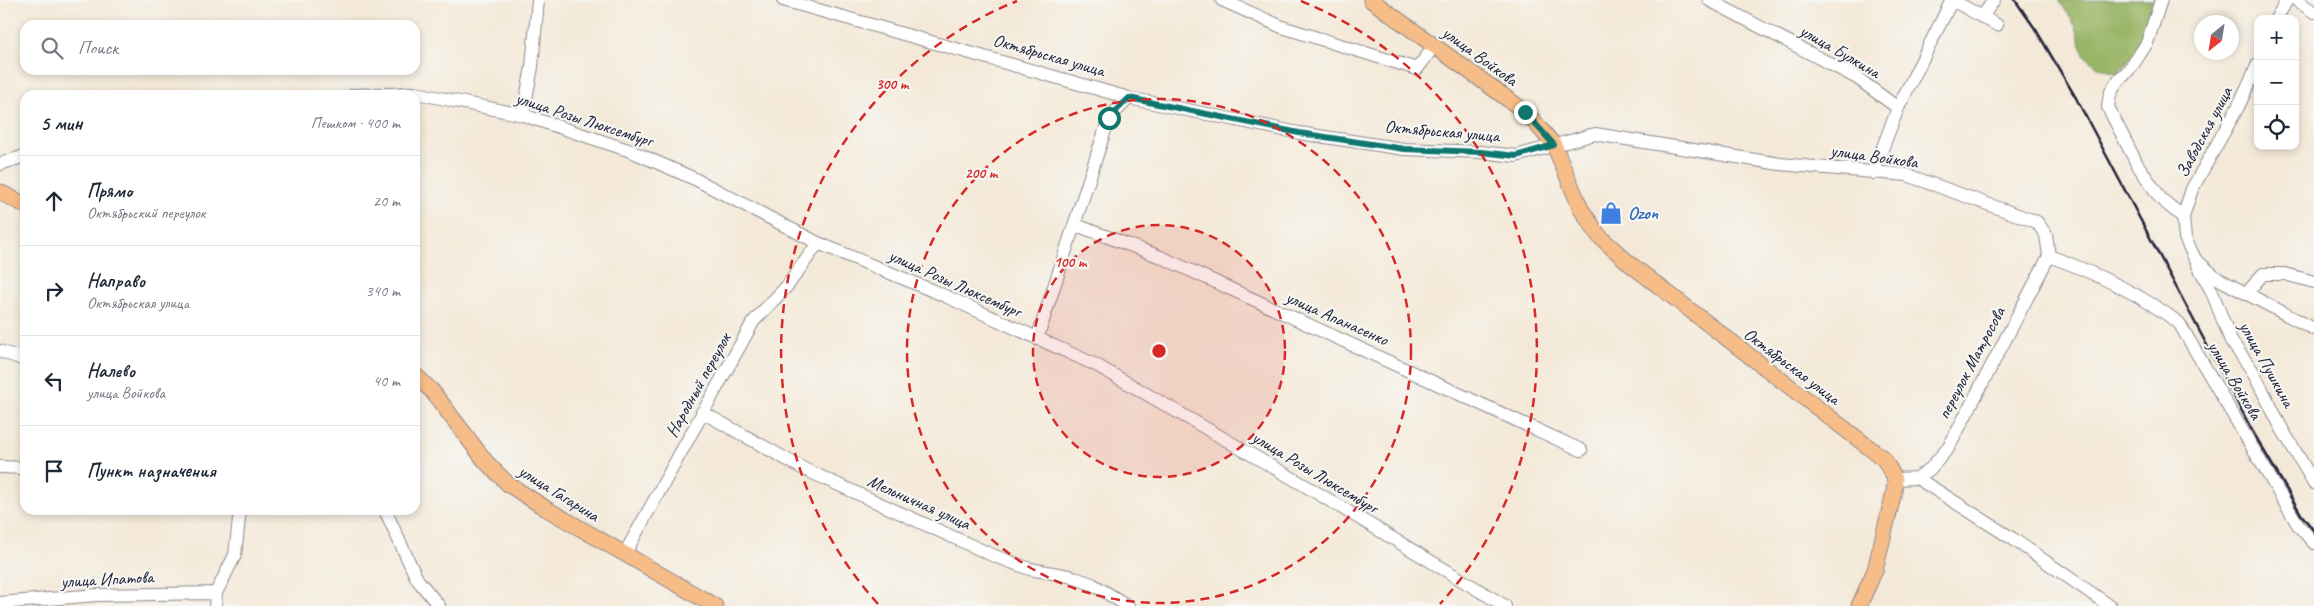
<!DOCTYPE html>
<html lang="ru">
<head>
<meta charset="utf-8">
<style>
	body { margin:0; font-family:Caveat,sans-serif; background:#f6f6f7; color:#1f2937 }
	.controls { position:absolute; right:15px; top:15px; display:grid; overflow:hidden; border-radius:10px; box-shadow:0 2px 8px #0003 }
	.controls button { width:45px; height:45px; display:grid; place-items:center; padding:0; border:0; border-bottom:1px solid #e0e1e3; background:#fff; color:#1f2937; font:25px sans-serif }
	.compass { position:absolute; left:2194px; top:15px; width:45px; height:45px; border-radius:50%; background:#fff; box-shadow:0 2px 8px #0003; rotate:210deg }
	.stop { position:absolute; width:15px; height:15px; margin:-11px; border:4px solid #0f766e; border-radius:50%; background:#fff }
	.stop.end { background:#0f766e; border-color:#fff; box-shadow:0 1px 5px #0008 }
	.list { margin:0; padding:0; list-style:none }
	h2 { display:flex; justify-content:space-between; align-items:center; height:65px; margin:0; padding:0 20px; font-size:21px }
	h2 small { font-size:16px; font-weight:400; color:#747a83 }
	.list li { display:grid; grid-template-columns:32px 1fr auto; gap:15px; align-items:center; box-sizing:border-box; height:90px; padding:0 20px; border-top:1px solid #e0e1e3 }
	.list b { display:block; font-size:19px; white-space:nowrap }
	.list p { margin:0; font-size:16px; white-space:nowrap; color:#747a83 }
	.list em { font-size:16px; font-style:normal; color:#747a83 }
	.icon { flex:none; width:28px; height:28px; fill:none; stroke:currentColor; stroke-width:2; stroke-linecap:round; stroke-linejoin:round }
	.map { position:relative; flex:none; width:2314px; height:606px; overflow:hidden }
	.search { position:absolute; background:#fff; box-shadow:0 2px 8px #0003; left:20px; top:20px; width:400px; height:55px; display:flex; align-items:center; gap:12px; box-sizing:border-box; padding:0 18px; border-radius:15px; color:#747a83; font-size:19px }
	.panel { position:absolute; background:#fff; box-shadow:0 2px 8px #0003; left:20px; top:90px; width:400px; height:425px; border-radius:15px }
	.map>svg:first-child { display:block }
	.forest { fill:#9ab566; stroke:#5e6c50 }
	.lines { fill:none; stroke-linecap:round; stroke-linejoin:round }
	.minor-casing { stroke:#8b868a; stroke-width:14 }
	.major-casing { stroke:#8b868a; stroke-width:17 }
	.minor { stroke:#fff; stroke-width:12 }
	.major { stroke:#f7bd88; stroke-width:15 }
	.rail { stroke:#22223b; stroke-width:2.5 }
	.route { stroke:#0f766e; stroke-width:6 }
	.ring { fill:none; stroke:#d62828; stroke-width:2.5; stroke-dasharray:9 6 }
	.labels { text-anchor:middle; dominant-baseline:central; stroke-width:4.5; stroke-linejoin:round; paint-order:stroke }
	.street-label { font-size:18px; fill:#22223b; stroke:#f6f6f2 }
	.shop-label { font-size:18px; font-weight:bold; fill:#366cbe; stroke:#f6f6f2; text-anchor:start }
	.centre { fill:#d62828; stroke:#f6f6f2; stroke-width:2.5 }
	.ring-label { font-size:15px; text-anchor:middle; font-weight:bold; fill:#d62828; stroke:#f6f6f2; stroke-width:4.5; stroke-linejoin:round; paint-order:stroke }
</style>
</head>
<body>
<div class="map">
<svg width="2314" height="606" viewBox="0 0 2314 606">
	<rect width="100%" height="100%" fill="#f6f6f2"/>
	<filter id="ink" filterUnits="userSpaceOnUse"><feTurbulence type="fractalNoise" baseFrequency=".02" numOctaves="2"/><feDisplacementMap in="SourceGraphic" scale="10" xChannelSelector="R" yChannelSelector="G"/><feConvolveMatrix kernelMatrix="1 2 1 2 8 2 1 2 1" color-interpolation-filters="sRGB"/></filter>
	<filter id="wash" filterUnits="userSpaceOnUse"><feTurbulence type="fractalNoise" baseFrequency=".0096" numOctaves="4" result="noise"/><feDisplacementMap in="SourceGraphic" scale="20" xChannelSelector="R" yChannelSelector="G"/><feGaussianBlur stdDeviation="1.12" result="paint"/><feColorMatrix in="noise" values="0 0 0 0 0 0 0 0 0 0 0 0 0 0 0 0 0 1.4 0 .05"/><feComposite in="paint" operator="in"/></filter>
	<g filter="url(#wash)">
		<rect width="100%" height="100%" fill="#f4e9d8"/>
		<path class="forest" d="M2059 0H2156L2136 51 2118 74 2098 67 2084 55 2076 27Z"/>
	</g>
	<g filter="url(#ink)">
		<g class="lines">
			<defs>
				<path id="minor" d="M783 0 1129 98 1299 133 1404 149 1481 152 1516 156 1595 134 1780 164 1907 175 2037 222 2046 235 2049 256
					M1222 0 1282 27 1417 69 1434 46
					M1709 0 1857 78 1898 108
					M1952 0 1997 25
					M2161 0 2147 43 2132 66 2115 85 2110 94 2108 107 2137 164 2161 199 2183 217
					M2296 0 2314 12
					M1982 17 1994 0
					M2276 19 2287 0
					M2258 64 2238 107 2192 189 2183 217 2185 238 2195 259 2217 278 2314 329
					M353 95 416 93 523 115 631 151 695 179 818 243 943 295 1098 366 1304 485 1505 606
					M523 115 532 67 538 0
					M0 164 25 156
					M1873 173 1898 108 1952 0
					M1076 225 1161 257 1581 450
					M2049 256C2096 273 2139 293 2179 323L2298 525 2314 543
					M2198 265 2212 292 2231 341 2252 370 2282 429 2314 483
					M2247 293 2263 274H2285L2314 282
					M1037 339 1109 118 1129 98
					M0 351 25 360
					M702 412 804 469 992 555 1030 569 1069 576 1092 584 1128 606
					M0 467 25 468
					M1917 478 1930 469 1949 447 2049 256
					M1895 479 1917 478 2013 539 2110 606
					M385 510 417 579 439 606
					M624 555 753 322 788 285 818 243
					M0 603 97 595 216 593
					M215 606 216 593 235 555 240 510"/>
				<path id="major" d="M1371 0 1527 113 1554 145 1581 209 1599 236 1630 264 1884 459 1895 479 1894 492 1875 570 1859 606
					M0 192 25 205
					M415 375 432 391 486 462 508 484 545 508 715 606"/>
			</defs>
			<use href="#minor" class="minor-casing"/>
			<use href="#major" class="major-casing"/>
			<use href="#minor" class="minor"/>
			<use href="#major" class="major"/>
			<path class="rail" d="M2015 0 2036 30 2076 98 2253 432 2301 514 2314 531"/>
		</g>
	</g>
	<g class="lines" filter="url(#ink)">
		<path class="route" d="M1109 118 1129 98 1299 133 1404 149 1481 152 1516 156 1554 145 1525 112"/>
	</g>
	<circle cx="1159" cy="351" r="126" fill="#d62828" fill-opacity=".12"/>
	<g class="ring">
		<circle cx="1159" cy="351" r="126"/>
		<circle cx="1159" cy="351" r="252"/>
		<path d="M878 604A378 378 0 0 1 1017 1M1301 1A378 378 0 0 1 1440 604"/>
	</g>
	<defs>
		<symbol id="shop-bare" viewBox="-9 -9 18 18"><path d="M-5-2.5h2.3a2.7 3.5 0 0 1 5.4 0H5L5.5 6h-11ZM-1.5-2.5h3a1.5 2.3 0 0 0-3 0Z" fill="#3f7fe0" stroke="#f6f6f2" stroke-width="2.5" paint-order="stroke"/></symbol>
	</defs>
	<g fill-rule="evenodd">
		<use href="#shop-bare" x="1595" y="197" width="32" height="32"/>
	</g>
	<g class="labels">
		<g class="street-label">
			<text transform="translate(1840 51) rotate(30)">улица Булкина</text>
			<text transform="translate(1049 55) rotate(16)">Октябрьская улица</text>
			<text transform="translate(1480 56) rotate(36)">улица Войкова</text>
			<text transform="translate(584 119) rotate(18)">улица Розы Люксембург</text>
			<text transform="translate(1442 131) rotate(5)">Октябрьская улица</text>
			<text transform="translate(2204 132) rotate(-62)">Заводская улица</text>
			<text transform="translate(1874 156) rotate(8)">улица Войкова</text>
			<text transform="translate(955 283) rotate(24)">улица Розы Люксембург</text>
			<text transform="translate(1337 318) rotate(24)">улица Апанасенко</text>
			<text transform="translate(1971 363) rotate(-62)">переулок Матросова</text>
			<text transform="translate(2267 364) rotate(61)">улица Пушкина</text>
			<text transform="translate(1792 366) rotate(37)">Октябрьская улица</text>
			<text transform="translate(2235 380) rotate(59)">улица Войкова</text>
			<text transform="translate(698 385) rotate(-61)">Народный переулок</text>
			<text transform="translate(1315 472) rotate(31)">улица Розы Люксембург</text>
			<text transform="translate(559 493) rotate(32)">улица Гагарина</text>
			<text transform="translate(919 502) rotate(24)">Мельничная улица</text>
			<text transform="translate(107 579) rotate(-3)">улица Ипатова</text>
		</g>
		<g class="shop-label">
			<text x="1628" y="213">Ozon</text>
		</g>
	</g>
	<circle cx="1159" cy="351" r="8" class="centre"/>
	<g class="ring-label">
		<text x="892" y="89">300 m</text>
		<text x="981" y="178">200 m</text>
		<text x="1070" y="267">100 m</text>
	</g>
</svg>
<div class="controls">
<button>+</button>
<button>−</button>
<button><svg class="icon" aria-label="locate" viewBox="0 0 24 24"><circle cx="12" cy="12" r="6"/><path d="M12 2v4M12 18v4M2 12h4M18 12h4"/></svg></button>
</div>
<svg class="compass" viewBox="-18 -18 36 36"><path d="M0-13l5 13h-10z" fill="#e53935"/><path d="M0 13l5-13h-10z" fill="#747a83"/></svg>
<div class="stop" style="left:1109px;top:118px"></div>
<div class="stop end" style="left:1525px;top:112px"></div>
<div class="search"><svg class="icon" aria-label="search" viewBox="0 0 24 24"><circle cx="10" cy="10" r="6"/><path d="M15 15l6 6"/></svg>Поиск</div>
<section class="panel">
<h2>5 мин<small>Пешком · 400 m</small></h2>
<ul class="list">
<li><svg class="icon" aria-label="ahead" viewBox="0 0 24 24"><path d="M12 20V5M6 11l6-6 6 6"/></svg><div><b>Прямо</b><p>Октябрьский переулок</p></div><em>20 m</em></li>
<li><svg class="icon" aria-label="right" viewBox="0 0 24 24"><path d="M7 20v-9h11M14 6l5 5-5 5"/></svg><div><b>Направо</b><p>Октябрьская улица</p></div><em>340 m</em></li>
<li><svg class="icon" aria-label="left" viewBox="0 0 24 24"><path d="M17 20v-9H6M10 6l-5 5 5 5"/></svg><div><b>Налево</b><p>улица Войкова</p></div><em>40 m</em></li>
<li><svg class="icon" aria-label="arrive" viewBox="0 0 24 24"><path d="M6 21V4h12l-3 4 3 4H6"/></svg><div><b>Пункт назначения</b></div></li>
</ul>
</section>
</div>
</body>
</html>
